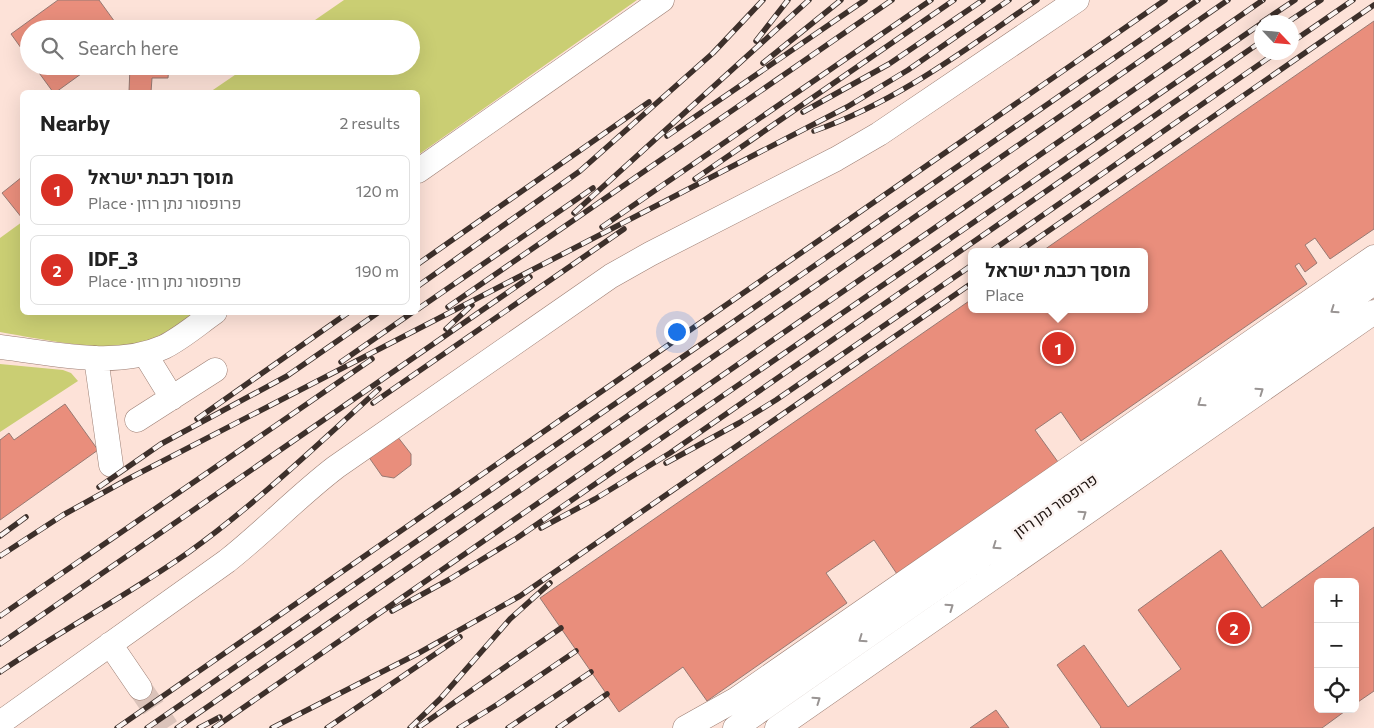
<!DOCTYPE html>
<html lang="en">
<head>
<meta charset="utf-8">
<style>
	body { margin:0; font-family:Commissioner,Heebo,sans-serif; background:#f6f6f6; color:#222 }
	.controls { position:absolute; right:15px; bottom:15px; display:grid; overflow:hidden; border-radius:8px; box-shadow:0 5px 20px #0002 }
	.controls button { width:45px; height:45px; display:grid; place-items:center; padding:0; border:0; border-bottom:1px solid #e0e0e0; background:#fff; color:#222; font:25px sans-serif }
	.compass { position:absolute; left:1254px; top:15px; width:45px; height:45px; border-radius:50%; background:#fff; box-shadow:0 5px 20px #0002; rotate:116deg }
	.you { position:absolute; left:676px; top:331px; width:18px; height:18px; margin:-12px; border:4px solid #fff; border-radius:50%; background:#1a73e8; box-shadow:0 0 0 8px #1a73e833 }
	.badge { display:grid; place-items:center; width:32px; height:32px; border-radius:50%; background:#d93025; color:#fff; font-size:16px; font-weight:700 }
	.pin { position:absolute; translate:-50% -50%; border:2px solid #fff; box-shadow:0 1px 5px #0006 }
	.popup { position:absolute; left:968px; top:248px; width:180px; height:65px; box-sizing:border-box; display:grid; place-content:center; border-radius:8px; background:#fff; filter:drop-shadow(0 1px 4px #0005); font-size:16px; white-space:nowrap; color:#767676 }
	.popup b { font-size:19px; color:#222 }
	.popup::after { content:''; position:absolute; left:50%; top:100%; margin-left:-10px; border:10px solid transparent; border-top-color:#fff }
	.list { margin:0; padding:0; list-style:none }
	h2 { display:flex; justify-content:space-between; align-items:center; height:65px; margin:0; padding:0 20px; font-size:21px }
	h2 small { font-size:16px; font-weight:400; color:#767676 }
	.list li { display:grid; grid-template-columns:32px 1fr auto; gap:15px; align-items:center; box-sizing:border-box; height:70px; margin:0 10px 10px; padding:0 10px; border:1px solid #e0e0e0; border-radius:8px }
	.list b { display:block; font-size:19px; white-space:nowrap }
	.list p { margin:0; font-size:16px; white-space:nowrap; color:#767676 }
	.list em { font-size:16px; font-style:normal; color:#767676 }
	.icon { flex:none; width:28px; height:28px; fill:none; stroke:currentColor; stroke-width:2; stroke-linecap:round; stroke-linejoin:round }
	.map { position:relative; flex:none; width:1374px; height:728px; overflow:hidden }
	.search { position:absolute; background:#fff; box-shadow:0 5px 20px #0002; left:20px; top:20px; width:400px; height:55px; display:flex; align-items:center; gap:12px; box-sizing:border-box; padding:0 18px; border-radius:28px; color:#767676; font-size:19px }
	.panel { position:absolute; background:#fff; box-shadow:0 5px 20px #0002; left:20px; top:90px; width:400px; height:225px; border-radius:8px }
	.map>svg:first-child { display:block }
	.green { fill:#cace73 }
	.building { fill:#e98e7c; stroke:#987972 }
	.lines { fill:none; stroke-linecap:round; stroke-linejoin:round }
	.minor-tunnel { stroke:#dbc3ba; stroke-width:24; stroke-dasharray:24 12; stroke-linecap:butt }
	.minor-casing { stroke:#9b7d72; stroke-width:25 }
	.minor { stroke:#fff; stroke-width:24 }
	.rail-casing { stroke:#3d302b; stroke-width:5.5 }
	.rail { stroke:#fbf4f2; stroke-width:4; stroke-dasharray:11; stroke-linecap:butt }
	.oneway { stroke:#999493 }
	.labels { text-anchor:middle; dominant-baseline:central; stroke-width:5; stroke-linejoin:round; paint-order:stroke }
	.street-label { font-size:15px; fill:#1d120e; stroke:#fbf4f2 }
</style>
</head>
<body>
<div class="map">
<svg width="1374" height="728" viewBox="0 0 1374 728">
	<rect width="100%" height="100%" fill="#fde2d8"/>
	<path class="green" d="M344 0H637L418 155V92H210L248 66H411V29H302Z
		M22 222V312L195 313C179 324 163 335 145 342 112 355 36 338 0 332V238Z
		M0 364 63 370 71 373 78 381 0 432Z"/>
	<path class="building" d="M58 0H99L120 29H29V59L11 34Z
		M1374 21V229L1330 259 1315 238 1305 245 1317 263 1305 272 1299 263 1295 266 1307 284 1081 441 1061 412 1035 430 1058 462 897 574 874 540 826 573 847 603 707 701 683 667 619 712 540 598 972 299V309H1144V252H1041Z
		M34 66H92L56 92H53Z
		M130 66H169L168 78H152L151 92H129Z
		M22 177V218L2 193Z
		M65 404 98 450 0 520V440L9 433 14 440Z
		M397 436 411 454V465L394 478 382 476 368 456Z
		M1374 527V691L1355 704V582H1318V709H1348L1322 728H1100L1101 727 1057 665 1084 645 1128 707 1181 669 1138 610 1221 550 1262 608Z
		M996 710 1009 728H970Z"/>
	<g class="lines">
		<path class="minor-tunnel" d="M140 688 167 728"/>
		<defs>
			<path id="minor" d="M418 171 662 0
				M0 347C52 353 115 369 164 347 182 338 198 324 215 312
				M145 354 172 398
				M96 358 111 465
				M137 420 215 370
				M110 644 140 688
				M0 723 227 561C265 531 298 496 336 467L611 276 650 254 836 159 879 134 1077 0
				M685 728 735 700 1374 257
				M735 728 1374 283
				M777 728 1374 312"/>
		</defs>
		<use href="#minor" class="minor-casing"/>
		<use href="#minor" class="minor"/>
		<defs>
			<path id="rail" d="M1262 22 1295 0
				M1288 22 1321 0
				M756 41 788 0
				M1292 42 1353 0
				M763 63 841 0
				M803 112 889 64 983 0
				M814 131C897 102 966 49 1037 0
				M667 136 865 0
				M695 179 954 0
				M574 213 809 0
				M602 227 931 0
				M990 252 1277 52
				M1018 252 1374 5
				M418 264 649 102
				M418 286 580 171 713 53 763 0
				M448 307 892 0
				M418 309 593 188
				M446 329 472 305
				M341 362 413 312
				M373 403 624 229
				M197 419 349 312
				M666 463 739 423 776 400 972 265
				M99 487 161 444 287 376 379 312
				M541 528 595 499 670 453 1262 41
				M0 536 26 517
				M0 556 63 515 128 479 847 107 908 70 1009 0
				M392 611 450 579 517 538 1262 23
				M0 616 372 359
				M0 644 530 277
				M0 672C62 630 128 595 189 552 257 503 317 445 379 389
				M419 727 561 628
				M117 728 1165 0
				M147 728 1198 0
				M177 728 1228 0
				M199 728 220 717
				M214 728 1263 0
				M272 728 417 654 520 596 972 283
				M327 728 460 637
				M410 728 440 699 510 619 550 583
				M459 728 498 704 576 651
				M508 728 591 672
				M558 728 607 694"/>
		</defs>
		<use href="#rail" class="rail-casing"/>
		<use href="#rail" class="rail"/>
	</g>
	<defs><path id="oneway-chevron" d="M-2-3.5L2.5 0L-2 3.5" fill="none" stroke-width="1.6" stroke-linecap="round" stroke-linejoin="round" transform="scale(1.25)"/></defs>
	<g class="oneway">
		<use href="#oneway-chevron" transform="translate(1334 310) rotate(145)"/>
		<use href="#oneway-chevron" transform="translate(1260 391) rotate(-35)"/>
		<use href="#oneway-chevron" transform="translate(1201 403) rotate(145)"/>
		<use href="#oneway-chevron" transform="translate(1083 514) rotate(-35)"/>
		<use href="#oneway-chevron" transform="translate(996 546) rotate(145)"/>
		<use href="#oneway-chevron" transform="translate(950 607) rotate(-35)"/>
		<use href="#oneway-chevron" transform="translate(862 639) rotate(145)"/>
		<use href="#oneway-chevron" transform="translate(817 700) rotate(-35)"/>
	</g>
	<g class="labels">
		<g class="street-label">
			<text transform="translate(1055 505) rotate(-35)">פרופסור נתן רוזן</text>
		</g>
	</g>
</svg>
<div class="controls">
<button>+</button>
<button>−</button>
<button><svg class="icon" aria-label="locate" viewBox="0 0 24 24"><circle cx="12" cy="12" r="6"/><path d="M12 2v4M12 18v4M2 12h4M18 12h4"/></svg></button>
</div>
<svg class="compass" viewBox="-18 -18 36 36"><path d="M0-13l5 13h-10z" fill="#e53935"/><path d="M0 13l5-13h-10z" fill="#767676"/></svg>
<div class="you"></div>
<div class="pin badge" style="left:1058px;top:348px">1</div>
<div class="popup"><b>מוסך רכבת ישראל</b>Place</div>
<div class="pin badge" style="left:1234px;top:628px">2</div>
<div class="search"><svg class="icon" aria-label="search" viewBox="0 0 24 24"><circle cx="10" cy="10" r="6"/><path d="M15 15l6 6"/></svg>Search here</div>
<section class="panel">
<h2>Nearby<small>2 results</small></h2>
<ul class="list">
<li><span class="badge">1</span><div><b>מוסך רכבת ישראל</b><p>Place · פרופסור נתן רוזן</p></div><em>120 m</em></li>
<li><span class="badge">2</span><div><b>IDF_3</b><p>Place · פרופסור נתן רוזן</p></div><em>190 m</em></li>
</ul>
</section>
</div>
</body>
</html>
